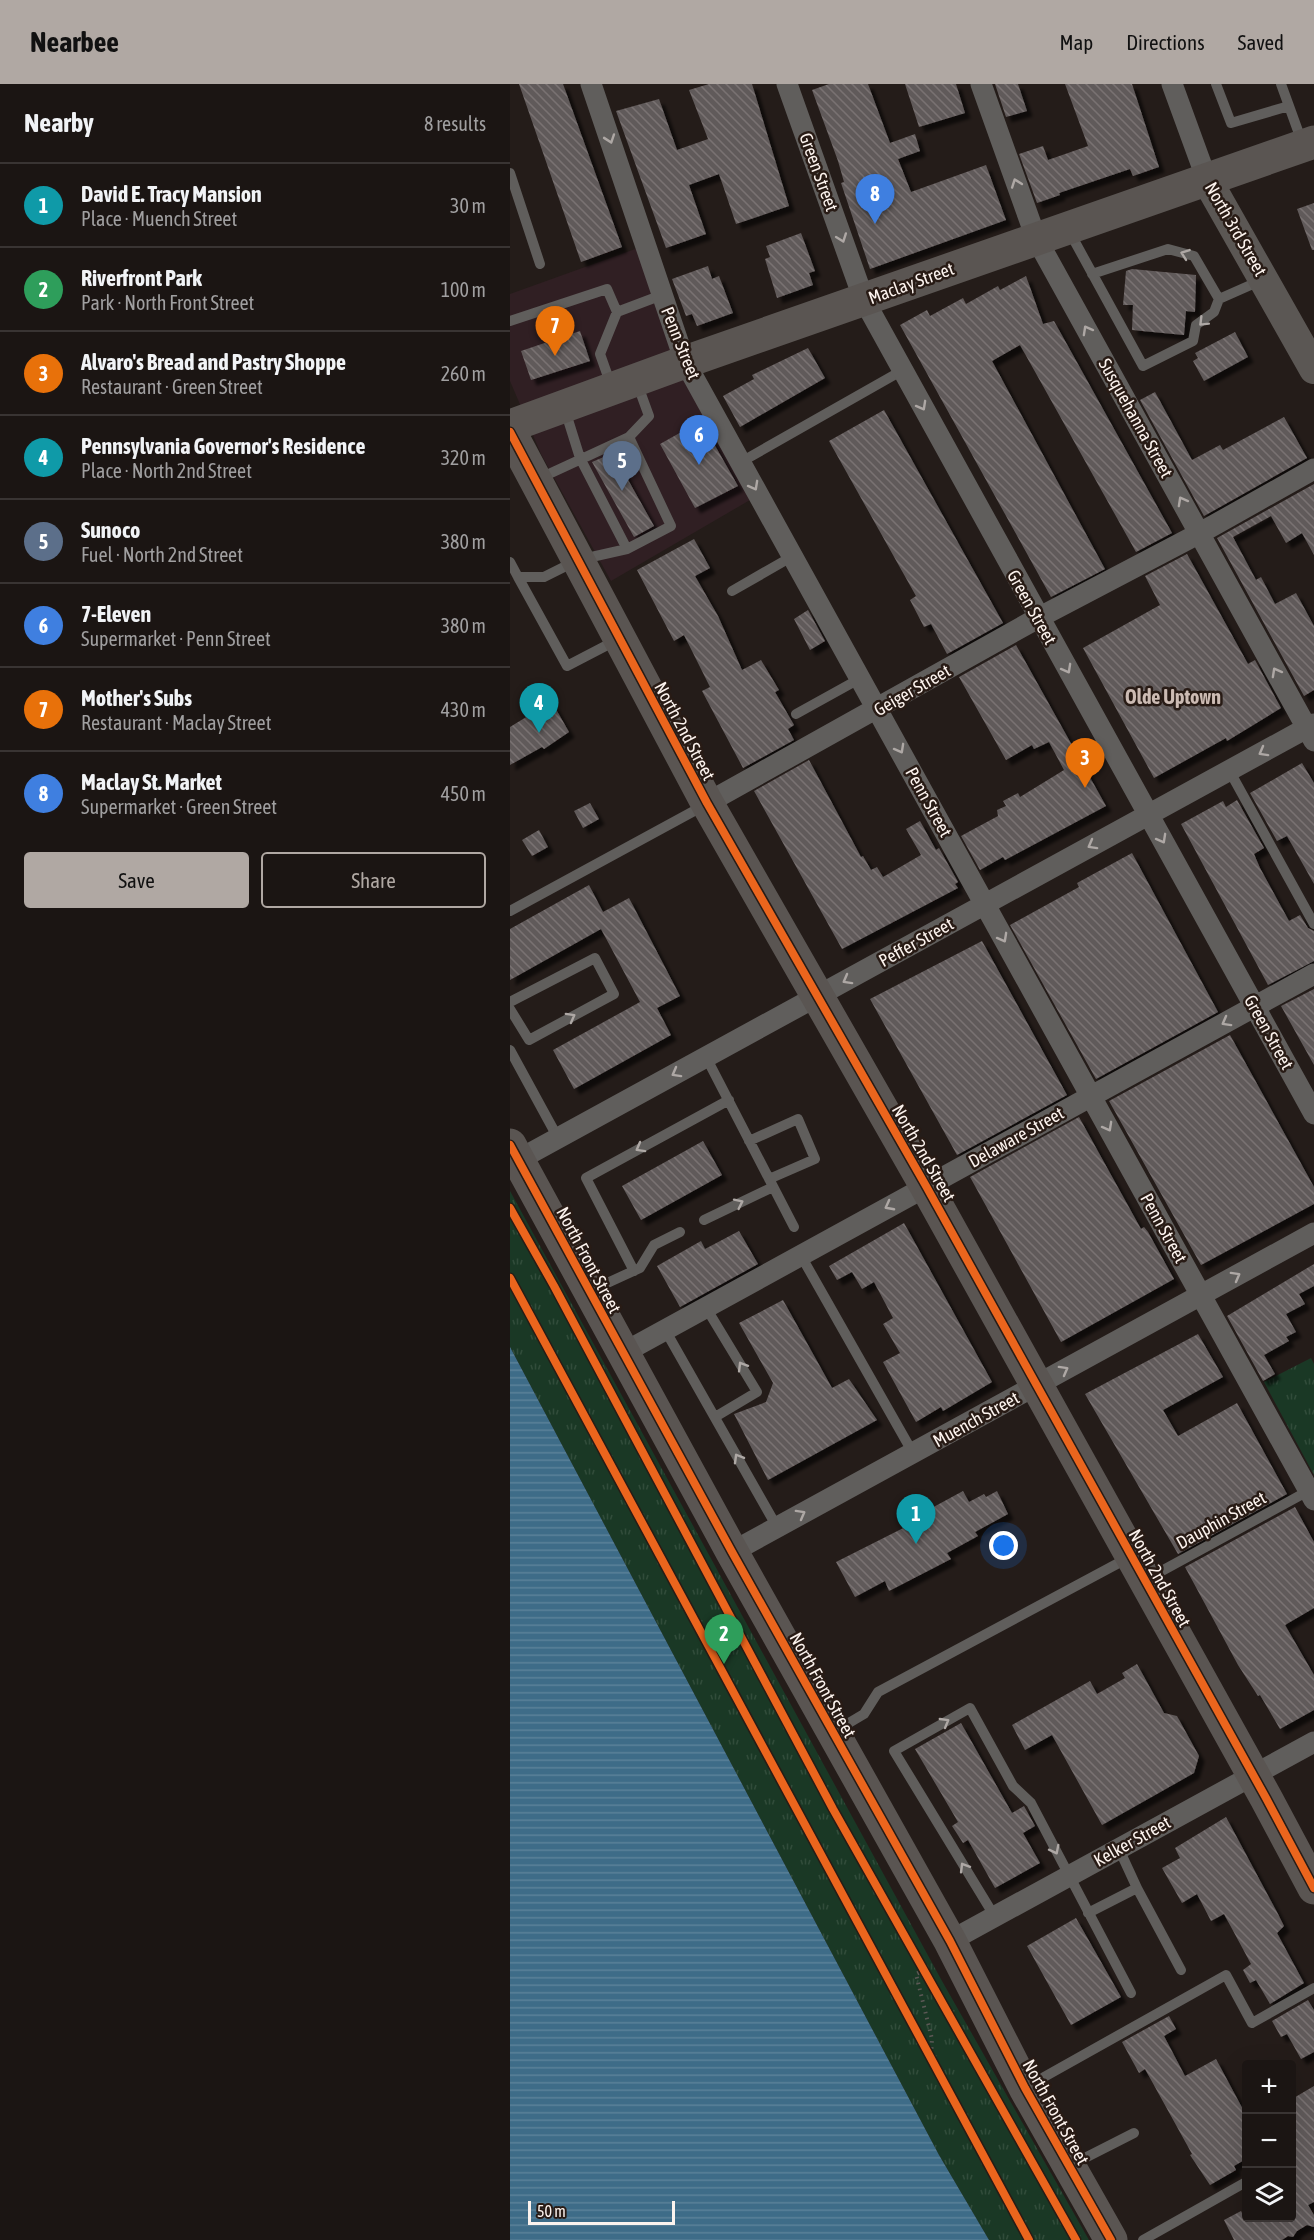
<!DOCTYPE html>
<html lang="en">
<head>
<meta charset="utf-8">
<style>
	body { margin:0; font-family:"Asap Condensed",sans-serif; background:#241e1c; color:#f1f3f6 }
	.controls { position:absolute; right:18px; bottom:18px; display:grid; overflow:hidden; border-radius:6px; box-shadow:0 6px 24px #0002 }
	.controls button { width:54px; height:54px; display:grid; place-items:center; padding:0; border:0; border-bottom:2px solid #393433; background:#1b1513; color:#f1f3f6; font:30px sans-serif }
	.scale { position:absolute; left:18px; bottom:15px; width:147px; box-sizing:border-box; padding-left:6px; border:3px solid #fcf3ee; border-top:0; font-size:16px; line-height:21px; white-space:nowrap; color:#fcf3ee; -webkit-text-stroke:4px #281b15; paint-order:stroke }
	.you { position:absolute; left:494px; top:1462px; width:21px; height:21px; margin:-15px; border:4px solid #fff; border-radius:50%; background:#1a73e8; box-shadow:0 0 0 9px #1a73e833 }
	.badge { display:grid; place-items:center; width:39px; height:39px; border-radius:50%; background:#b0a8a3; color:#fff; font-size:20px; font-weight:700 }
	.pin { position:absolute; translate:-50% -50px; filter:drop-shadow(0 2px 3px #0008) }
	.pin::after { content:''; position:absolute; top:32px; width:21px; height:18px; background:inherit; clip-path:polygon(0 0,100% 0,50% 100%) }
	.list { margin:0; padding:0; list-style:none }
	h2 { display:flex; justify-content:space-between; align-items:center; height:78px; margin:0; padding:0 24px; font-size:26px }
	h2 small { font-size:20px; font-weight:400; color:#a09fa0 }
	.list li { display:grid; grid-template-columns:39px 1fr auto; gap:18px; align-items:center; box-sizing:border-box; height:84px; padding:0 24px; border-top:2px solid #393433 }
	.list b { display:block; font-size:22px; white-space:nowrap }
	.list p { margin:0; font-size:20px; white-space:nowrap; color:#a09fa0 }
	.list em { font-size:20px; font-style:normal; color:#a09fa0 }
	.actions { display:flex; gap:12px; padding:18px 24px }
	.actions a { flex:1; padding:14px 0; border:2px solid #b0a8a3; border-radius:6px; text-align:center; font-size:21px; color:#b0a8a3 }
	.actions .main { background:#b0a8a3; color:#111 }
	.icon { flex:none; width:33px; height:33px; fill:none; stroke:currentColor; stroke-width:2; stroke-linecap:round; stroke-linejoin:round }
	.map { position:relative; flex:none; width:804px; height:2156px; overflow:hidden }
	header { display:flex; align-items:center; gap:36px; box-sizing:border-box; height:84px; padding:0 30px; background:#b0a8a3; color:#111 }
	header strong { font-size:28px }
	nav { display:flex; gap:33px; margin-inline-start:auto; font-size:21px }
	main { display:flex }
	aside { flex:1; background:#1b1513 }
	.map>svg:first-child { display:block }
	.commercial { fill:#301f23 }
	.park { fill:url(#park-tufts) }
	.water { fill:url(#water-rules) }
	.building { fill:url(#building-back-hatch); filter:url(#shadow) }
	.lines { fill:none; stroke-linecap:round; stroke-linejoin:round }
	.path { stroke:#5b5855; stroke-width:4; stroke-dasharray:1.5 4.5; stroke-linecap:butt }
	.lane { stroke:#605e5c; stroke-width:10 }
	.street { stroke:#605e5c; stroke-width:21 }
	.secondary { stroke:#5b5754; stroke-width:30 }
	.primary { stroke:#5a5552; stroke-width:33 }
	.cycleway-casing { stroke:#281b15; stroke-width:11 }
	.cycleway { stroke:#eb651d; stroke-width:8 }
	.oneway { stroke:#aea8a5 }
	.labels { text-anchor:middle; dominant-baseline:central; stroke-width:5; stroke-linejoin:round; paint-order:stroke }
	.street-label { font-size:18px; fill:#fcf3ee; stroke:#281b15 }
	.neighbourhood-label { font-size:20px; font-weight:bold; fill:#ccbbb3; stroke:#281b15 }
</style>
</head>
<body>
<header>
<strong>Nearbee</strong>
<nav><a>Map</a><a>Directions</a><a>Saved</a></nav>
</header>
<main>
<aside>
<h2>Nearby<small>8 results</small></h2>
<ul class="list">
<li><span class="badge" style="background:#0f9aa8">1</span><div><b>David E. Tracy Mansion</b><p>Place · Muench Street</p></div><em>30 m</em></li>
<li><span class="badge" style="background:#2e9e5b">2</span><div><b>Riverfront Park</b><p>Park · North Front Street</p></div><em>100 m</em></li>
<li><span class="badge" style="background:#e8710a">3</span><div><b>Alvaro's Bread and Pastry Shoppe</b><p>Restaurant · Green Street</p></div><em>260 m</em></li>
<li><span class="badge" style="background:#0f9aa8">4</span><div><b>Pennsylvania Governor's Residence</b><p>Place · North 2nd Street</p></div><em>320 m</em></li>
<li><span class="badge" style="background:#5c6f8a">5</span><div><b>Sunoco</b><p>Fuel · North 2nd Street</p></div><em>380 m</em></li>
<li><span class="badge" style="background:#3f7fe0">6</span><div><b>7-Eleven</b><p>Supermarket · Penn Street</p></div><em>380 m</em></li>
<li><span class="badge" style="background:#e8710a">7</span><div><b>Mother's Subs</b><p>Restaurant · Maclay Street</p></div><em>430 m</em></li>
<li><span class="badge" style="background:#3f7fe0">8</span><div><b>Maclay St. Market</b><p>Supermarket · Green Street</p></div><em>450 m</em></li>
</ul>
<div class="actions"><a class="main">Save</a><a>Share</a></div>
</aside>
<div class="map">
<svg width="804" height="2156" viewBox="0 0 804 2156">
	<defs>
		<pattern id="park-tufts" width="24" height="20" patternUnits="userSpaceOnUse" patternTransform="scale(1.5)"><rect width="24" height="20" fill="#1a3825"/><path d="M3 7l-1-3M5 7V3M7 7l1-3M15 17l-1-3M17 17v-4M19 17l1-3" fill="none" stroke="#314c3a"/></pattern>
		<pattern id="water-rules" width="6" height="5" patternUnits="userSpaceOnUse" patternTransform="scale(1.5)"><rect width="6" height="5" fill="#3e6c88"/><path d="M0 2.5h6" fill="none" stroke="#5b8199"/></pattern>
		<pattern id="building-back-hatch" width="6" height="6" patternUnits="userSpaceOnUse" patternTransform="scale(1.5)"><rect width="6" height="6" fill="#615a5a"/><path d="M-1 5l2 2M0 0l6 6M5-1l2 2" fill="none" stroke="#797272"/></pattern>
		<filter id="shadow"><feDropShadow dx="5.5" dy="5.5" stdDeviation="1.5" flood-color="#0009"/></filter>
	</defs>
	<rect width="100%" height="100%" fill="#241c19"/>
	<path class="commercial" d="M128 164 240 416 101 497 31 370 0 297V210Z"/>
	<path class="park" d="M0 1107 432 1897 579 2156H479L429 2071 0 1263Z
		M801 1274 804 1280V1391L754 1298Z"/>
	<path class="water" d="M0 1263 429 2071 479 2156H0Z"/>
	<path class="building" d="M9 0H53L112 163 71 178Z
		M199 0H242L279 122 226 140 209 90 179 101 196 150 156 164 106 27 149 15 167 66 198 55 179 6Z
		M319 0H358L380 59 405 50 410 67 388 75 401 108 476 81 496 136 360 185 331 99 334 98 328 77 302 6Z
		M395 0H446L455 29 409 43Z
		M485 0H508L517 27 496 33Z
		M555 0H622L649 83 623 92 620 85 549 109 550 111 527 119 509 70 533 62 538 76 578 62Z
		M804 119V166H802L787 125Z
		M291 149 305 187 299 189 303 201 267 214 255 175 260 173 256 162Z
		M198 182 202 195 209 192 223 229 187 242 182 230 176 232 162 195Z
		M622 185 686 191 685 228 676 227 674 251 622 246 623 221H613L616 187Z
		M516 192 533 240 544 237 662 449 626 468 510 261 482 277 595 485 541 513 390 241 417 226 420 232 453 214 456 220 488 202 490 206Z
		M70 247 80 277 21 296 11 267Z
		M725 248 738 273 694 297 683 277 688 274 685 269Z
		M298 264 315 294 230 343 213 312 244 295 242 291Z
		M645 308 682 376 710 361 713 366 774 333 797 374 694 432 630 316Z
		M374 326 493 539 437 570 421 540 414 543 400 516 406 512 319 357Z
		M191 337 228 402 185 424 150 360Z
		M103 369 144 442 124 453 82 378Z
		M804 400V471L792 449 776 459 761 432 723 453 746 496 751 493 765 520 786 509 804 542V606L794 612 707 454Z
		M184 455 200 484 185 492 208 532 232 586 251 576 269 606 265 608 284 641 278 645 284 656 233 684 192 607 200 603 174 551 164 557 127 486Z
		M677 470 738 580 745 576 771 624 717 657 716 654 644 694 573 564 650 521 635 492Z
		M298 526 315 557 300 566 284 535Z
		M506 561 596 722 495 776 493 773 470 786 451 752 488 732 487 726 496 722 493 717 508 709 510 713 554 686 539 658 524 665 522 661 496 676 449 593Z
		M39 619 40 622 43 620 59 648 34 665 32 663 0 681V643Z
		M299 676 351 773 353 772 361 786 367 783 373 793 411 771 396 745 410 737 426 766 429 764 448 798 445 800 448 804 332 865 244 707Z
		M792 679 804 699V800L777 752 767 757 740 709Z
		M727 716 754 764 744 770 750 784 779 837 790 831 798 844 804 847V877L758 901 671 740 713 717 716 723Z
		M80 719 89 735 73 744 64 727Z
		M29 746 38 763 22 772 12 756Z
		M622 769 708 928 586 995 500 841 569 803 567 799Z
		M79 801 93 828 119 814 170 912 147 924 161 951 64 1005 43 966 130 918 91 845 0 896V845Z
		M472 857 557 1011 447 1071 360 915Z
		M804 905V981L771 922Z
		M720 951 804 1103V1120L691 1181 599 1017Z
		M569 1033 631 1145 634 1143 638 1148 664 1195 551 1258 460 1093Z
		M193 1057 212 1091 131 1136 112 1102Z
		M394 1139 482 1298 433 1327 431 1323 406 1338 373 1278 390 1269 373 1240 383 1234 364 1198 352 1205 342 1188 327 1196 319 1182Z
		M229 1147 248 1180 170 1223 147 1182 191 1157 195 1165Z
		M804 1180V1202L789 1210 795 1220 776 1230 786 1248 776 1253 779 1257 754 1271 765 1290 753 1297 717 1232Z
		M273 1216 322 1304 339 1295 367 1336 258 1396 224 1330 256 1318 263 1299 229 1239Z
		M688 1250 713 1293 653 1326 668 1352 727 1319 777 1410 668 1470 575 1310Z
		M453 1407 459 1418 474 1410 476 1413 487 1407 498 1430 465 1448 468 1452 437 1469 441 1475 379 1507 375 1497 345 1513 326 1478 421 1430 418 1426Z
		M785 1423 804 1458V1524L775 1541 804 1591V1626L770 1645 750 1611 748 1612 728 1581 675 1483Z
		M627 1580 654 1629 667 1632 689 1672 684 1689 592 1741 542 1651 515 1666 502 1641 580 1597 587 1610 615 1594 612 1589Z
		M451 1639 502 1729 514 1722 525 1742 513 1749 530 1779 485 1804 458 1756 453 1759 442 1742 448 1738 405 1665Z
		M716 1733 768 1830 774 1842 767 1849 794 1899 760 1920 746 1896 740 1899 733 1886 741 1880 714 1830 701 1837 687 1810 672 1819 652 1784 670 1774 665 1764Z
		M566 1834 611 1913 561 1941 517 1862Z
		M798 1916 804 1926V1968L791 1975 777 1950 771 1953 762 1937Z
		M659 1932 666 1945 654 1952 675 1992 706 1975 736 2031V2075L724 2082 726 2086 700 2101 680 2071 682 2070 635 1985 629 1989 612 1958Z
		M804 2002V2118L798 2121 804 2131V2143L797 2141 787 2147 783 2153 778 2152 772 2156H724L714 2136 731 2127 734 2133H782V2015Z"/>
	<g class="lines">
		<path class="path" d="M414 1886 406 1890 422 1955 421 1974"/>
		<path class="lane" d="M706 0 721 39 779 22 792 58
			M771 0 779 22
			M0 89 30 180
			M559 147 633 282 683 257 686 241 704 228 709 215 752 196
			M582 190 658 165 684 172 709 215
			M0 237 97 205 107 228 152 211
			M101 301 90 270 107 228
			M231 378 393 286
			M28 395 119 353 139 332 127 299
			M117 465 161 442 119 353
			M0 478 8 493H34L68 476 117 465 70 374 55 326
			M8 493 57 582 107 556
			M222 507 283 472
			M286 630 351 594
			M719 686 804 840
			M0 827 195 721
			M0 918 85 874 104 910 19 956 0 925
			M0 966 48 1054
			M196 973 284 1143
			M239 1057 288 1035 305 1075 259 1095
			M194 1136 263 1103
			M290 1170 403 1369
			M124 1187 76 1094 219 1016
			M82 1206 130 1184 144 1161 170 1148
			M195 1222 247 1308 205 1333
			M154 1244 267 1443
			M637 1495 802 1405
			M327 1646 354 1630 368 1608 618 1474
			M627 1804 671 1886
			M578 1829 627 1804 609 1765
			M485 1833 384 1667 460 1624 503 1702 521 1719 621 1909
			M518 2002 716 1891 742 1939 804 1904
			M563 2080 624 2049
			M633 2156 736 2098"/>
		<path class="street" d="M81 0 175 278 804 1416
			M277 0 354 216 804 1030
			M471 0 526 154 804 657
			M662 0 697 96
			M197 719 528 534 690 449 804 385
			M8 1076 804 640
			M113 1269 804 890
			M222 1468 804 1149
			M440 1857 804 1658"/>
		<path class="secondary" d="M697 96 804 285"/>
		<path class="primary" d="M0 342 175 278 804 58
			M0 348 197 719 416 1102 756 1714 804 1804
			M0 1061 222 1468 440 1857 515 2004 601 2156"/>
		<defs>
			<path id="cycleway" d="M0 348 197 719 416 1102 756 1714 804 1804
				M0 1061 222 1468 440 1857 515 2004 601 2156
				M0 1124 44 1202 323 1725 566 2156
				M0 1194 519 2156"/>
		</defs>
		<use href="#cycleway" class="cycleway-casing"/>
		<use href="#cycleway" class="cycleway"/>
	</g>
	<defs><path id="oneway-chevron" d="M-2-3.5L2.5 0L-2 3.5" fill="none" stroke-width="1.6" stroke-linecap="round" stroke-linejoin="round" transform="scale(1.5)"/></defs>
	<g class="oneway">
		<use href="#oneway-chevron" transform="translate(100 55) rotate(71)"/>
		<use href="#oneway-chevron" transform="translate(506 99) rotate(-110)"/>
		<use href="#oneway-chevron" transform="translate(332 154) rotate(70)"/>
		<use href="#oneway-chevron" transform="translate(675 170) rotate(-160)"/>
		<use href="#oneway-chevron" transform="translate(693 238) rotate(135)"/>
		<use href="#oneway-chevron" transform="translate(577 246) rotate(-119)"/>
		<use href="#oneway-chevron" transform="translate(412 322) rotate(61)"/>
		<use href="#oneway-chevron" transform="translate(244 402) rotate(61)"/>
		<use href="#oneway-chevron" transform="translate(672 417) rotate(-119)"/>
		<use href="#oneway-chevron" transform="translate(557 585) rotate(61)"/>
		<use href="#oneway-chevron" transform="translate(766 588) rotate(-119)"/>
		<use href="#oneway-chevron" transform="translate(390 665) rotate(61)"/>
		<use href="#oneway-chevron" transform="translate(753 668) rotate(151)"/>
		<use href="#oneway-chevron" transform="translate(652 755) rotate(61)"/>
		<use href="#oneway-chevron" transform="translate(582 761) rotate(151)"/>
		<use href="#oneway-chevron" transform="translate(493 854) rotate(61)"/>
		<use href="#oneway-chevron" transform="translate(337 896) rotate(151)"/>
		<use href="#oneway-chevron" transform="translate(61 933) rotate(-29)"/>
		<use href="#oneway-chevron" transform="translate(716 938) rotate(151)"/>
		<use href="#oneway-chevron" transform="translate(166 989) rotate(151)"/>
		<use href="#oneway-chevron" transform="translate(598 1043) rotate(61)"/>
		<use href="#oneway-chevron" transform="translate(130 1064) rotate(151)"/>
		<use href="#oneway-chevron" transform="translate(229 1119) rotate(-26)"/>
		<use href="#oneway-chevron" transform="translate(379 1122) rotate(152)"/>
		<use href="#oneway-chevron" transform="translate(726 1192) rotate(-29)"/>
		<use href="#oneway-chevron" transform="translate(232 1282) rotate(-121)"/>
		<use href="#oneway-chevron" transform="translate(554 1286) rotate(-29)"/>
		<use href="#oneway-chevron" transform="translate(228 1374) rotate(-120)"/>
		<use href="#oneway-chevron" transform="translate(291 1430) rotate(-29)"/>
		<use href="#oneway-chevron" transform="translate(435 1638) rotate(-30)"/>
		<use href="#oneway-chevron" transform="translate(545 1766) rotate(63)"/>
		<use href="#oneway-chevron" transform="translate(454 1783) rotate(-121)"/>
	</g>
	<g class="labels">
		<g class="street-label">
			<text transform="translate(309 88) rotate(70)">Green Street</text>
			<text transform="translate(726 145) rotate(60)">North 3rd Street</text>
			<text transform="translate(401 199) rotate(-20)">Maclay Street</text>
			<text transform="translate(171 259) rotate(68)">Penn Street</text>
			<text transform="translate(626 334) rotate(61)">Susquehanna Street</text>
			<text transform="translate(522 523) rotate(61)">Green Street</text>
			<text transform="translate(402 606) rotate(-30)">Geiger Street</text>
			<text transform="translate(175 647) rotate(62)">North 2nd Street</text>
			<text transform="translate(419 718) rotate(61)">Penn Street</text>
			<text transform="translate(406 858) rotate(-29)">Peffer Street</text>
			<text transform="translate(759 948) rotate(61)">Green Street</text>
			<text transform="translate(506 1053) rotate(-29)">Delaware Street</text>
			<text transform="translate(414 1069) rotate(60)">North 2nd Street</text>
			<text transform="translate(654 1144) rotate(61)">Penn Street</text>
			<text transform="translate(79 1176) rotate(62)">North Front Street</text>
			<text transform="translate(466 1335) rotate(-29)">Muench Street</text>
			<text transform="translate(711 1436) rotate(-29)">Dauphin Street</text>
			<text transform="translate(650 1494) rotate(61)">North 2nd Street</text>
			<text transform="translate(313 1601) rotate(61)">North Front Street</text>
			<text transform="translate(622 1757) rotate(-29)">Kelker Street</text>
			<text transform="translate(546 2028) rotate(61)">North Front Street</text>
		</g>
		<g class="neighbourhood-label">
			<text x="663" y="612">Olde Uptown</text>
		</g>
	</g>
</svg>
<div class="controls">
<button>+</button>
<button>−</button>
<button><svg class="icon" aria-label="layers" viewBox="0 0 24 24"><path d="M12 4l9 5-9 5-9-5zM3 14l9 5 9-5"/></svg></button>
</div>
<div class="scale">50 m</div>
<div class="you"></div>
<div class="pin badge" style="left:406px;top:1460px;background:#0f9aa8">1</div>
<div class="pin badge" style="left:214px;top:1580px;background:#2e9e5b">2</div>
<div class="pin badge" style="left:575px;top:704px;background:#e8710a">3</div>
<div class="pin badge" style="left:29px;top:649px;background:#0f9aa8">4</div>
<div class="pin badge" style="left:112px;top:407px;background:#5c6f8a">5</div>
<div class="pin badge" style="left:189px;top:381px;background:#3f7fe0">6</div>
<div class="pin badge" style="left:45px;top:272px;background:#e8710a">7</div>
<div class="pin badge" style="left:365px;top:140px;background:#3f7fe0">8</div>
</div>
</main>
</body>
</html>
